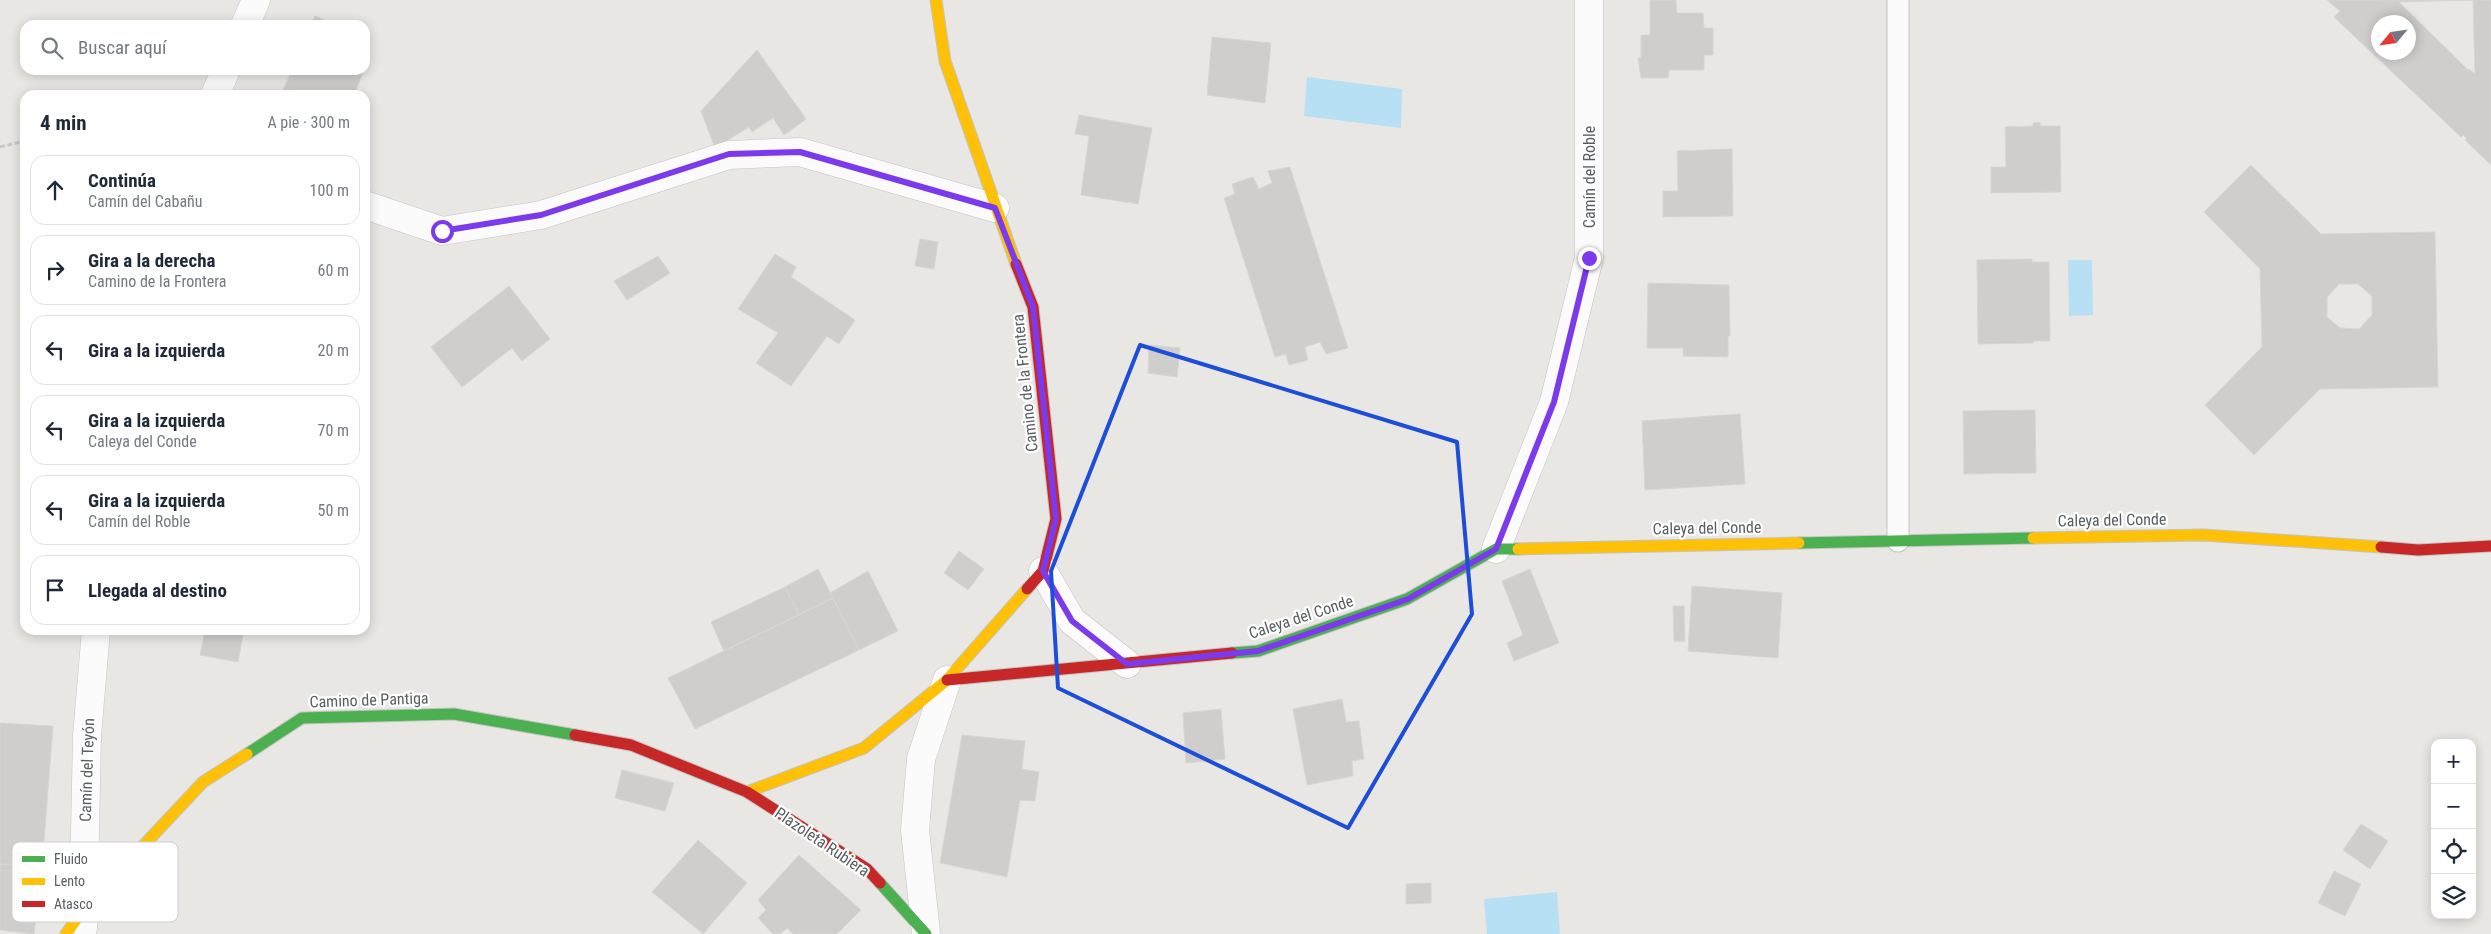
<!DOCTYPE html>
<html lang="es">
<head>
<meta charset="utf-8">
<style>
	body { margin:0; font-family:"Roboto Condensed",sans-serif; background:#f6f6f7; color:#1f2937 }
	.controls { position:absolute; right:15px; bottom:15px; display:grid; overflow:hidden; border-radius:10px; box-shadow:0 2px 12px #0003 }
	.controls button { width:45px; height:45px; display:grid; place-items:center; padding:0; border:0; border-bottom:1px solid #e0e1e3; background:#fff; color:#1f2937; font:25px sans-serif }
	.compass { position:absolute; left:2371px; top:15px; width:45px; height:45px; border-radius:50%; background:#fff; box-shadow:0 2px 12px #0003; rotate:241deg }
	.stop { position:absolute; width:15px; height:15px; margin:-11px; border:4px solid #7c3aed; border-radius:50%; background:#fff }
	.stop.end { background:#7c3aed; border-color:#fff; box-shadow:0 1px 5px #0008 }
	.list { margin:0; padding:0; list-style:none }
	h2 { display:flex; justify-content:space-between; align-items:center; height:65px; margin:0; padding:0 20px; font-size:21px }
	h2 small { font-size:16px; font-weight:400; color:#747a83 }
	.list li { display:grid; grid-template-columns:32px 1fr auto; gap:15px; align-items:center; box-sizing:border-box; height:70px; margin:0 10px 10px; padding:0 10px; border:1px solid #e0e1e3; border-radius:15px }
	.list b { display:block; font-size:19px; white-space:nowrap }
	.list p { margin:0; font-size:16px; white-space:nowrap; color:#747a83 }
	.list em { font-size:16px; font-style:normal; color:#747a83 }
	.icon { flex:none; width:28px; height:28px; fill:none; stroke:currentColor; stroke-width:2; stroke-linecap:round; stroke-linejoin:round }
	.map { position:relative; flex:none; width:2491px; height:934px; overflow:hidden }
	.search { position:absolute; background:#fff; box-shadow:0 2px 12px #0003; left:20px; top:20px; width:350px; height:55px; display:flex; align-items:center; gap:12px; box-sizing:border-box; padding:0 18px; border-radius:15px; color:#747a83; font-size:19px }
	.panel { position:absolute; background:#fff; box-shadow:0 2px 12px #0003; left:20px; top:90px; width:350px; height:545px; border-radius:15px }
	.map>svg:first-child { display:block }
	.water { fill:#b7e0f4 }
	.building { fill:#cfcecd; stroke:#d8d6d3; fill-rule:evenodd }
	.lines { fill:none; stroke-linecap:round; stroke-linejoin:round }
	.lane-casing { stroke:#c4c4c5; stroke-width:23 }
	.street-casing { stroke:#c4c4c5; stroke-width:29 }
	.fast-casing { stroke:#c4c4c4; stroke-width:13 }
	.slow-casing { stroke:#c4c4c4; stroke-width:13 }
	.jam-casing { stroke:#c4c4c4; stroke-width:13 }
	.path { stroke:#c5cac7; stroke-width:3; stroke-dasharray:5 2.5; stroke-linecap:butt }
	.lane { stroke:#fcfbfb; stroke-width:21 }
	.street { stroke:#fcfbfb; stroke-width:28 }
	.fast { stroke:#4caf50; stroke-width:11 }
	.slow { stroke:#ffc107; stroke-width:11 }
	.jam { stroke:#c62828; stroke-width:11 }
	.route { stroke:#7c3aed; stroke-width:6 }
	.marked { fill:none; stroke:#1d4ed8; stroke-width:4; stroke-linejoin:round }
	.labels { text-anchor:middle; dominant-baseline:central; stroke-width:4.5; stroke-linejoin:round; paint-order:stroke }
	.street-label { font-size:16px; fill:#595e61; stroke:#fff }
	.key { fill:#fff; stroke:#cdcfd0; stroke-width:1 }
	.key-label { font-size:14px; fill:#595e61 }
</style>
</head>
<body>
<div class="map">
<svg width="2491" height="934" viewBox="0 0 2491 934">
	<rect width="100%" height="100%" fill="#e9e7e4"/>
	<path class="water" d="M1307 77 1402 89 1401 128 1304 116Z
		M2068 260H2092L2093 315 2069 316Z
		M1557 892 1560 934H1487L1484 899Z"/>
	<path class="building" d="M1650 0H1676L1677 13H1703L1704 28H1713V55H1704V70H1669L1668 78H1641L1638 58H1641V35H1650Z
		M2327 0H2491V165L2465 140 2467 139 2463 135 2461 137 2334 17 2340 11ZM2473 0 2475 74 2469 69 2468 70 2399 2ZM2378 22H2408V52H2378Z
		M315 16 336 25H311Z
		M1212 37 1271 43 1265 103 1207 95Z
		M757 50 806 119 784 135 773 118 752 132 749 127 715 148 701 111Z
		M292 70H364L354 95H281Z
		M1079 115 1152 128 1138 204 1081 195 1089 136 1075 134Z
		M2040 122V126H2060L2061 192 1991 193V167H2006L2005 127 2033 126V123Z
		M1732 149 1733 216 1663 217V191H1678L1677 151Z
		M2251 165 2321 234 2435 232 2438 387 2320 389 2254 455 2205 405 2262 347 2260 269 2204 212ZM2339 284H2358L2372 296V315L2359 329 2340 328 2327 317V297Z
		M1290 167 1348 348 1326 354 1320 342 1305 347 1308 360 1289 365 1286 354 1275 357 1224 198 1235 194 1232 184 1253 177 1259 189 1272 183 1268 171Z
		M920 239 938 242 934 269 915 266Z
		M775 254 796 267 791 277 855 320 839 344 827 336 791 386 756 363 778 333 738 309Z
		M658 256 670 273 627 300 614 281Z
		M2032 259V262H2049L2050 341H2033V343L1978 344 1977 260Z
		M1648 283 1729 285 1730 336H1728V357L1683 356V348H1647Z
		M509 286 550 339 522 361 512 348 462 387 431 347Z
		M1149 345 1180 348 1177 377 1148 373Z
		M2035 410 2036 473 1964 474 1963 411Z
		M1740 414 1745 484 1645 490 1642 421Z
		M959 551 984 569 968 590 944 573Z
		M818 569 833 598 799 615 785 587Z
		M1530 569 1559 643 1514 661 1507 643 1523 635 1502 581Z
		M868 571 898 631 859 650 830 593Z
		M1692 586 1782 593 1778 658 1688 651Z
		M785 587 799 615 724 651 711 622Z
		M833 598 859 650 695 729 668 678Z
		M1673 606H1684L1685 641H1674Z
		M205 630H244L238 662 200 655Z
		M1342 699 1346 722 1359 721 1364 759 1352 761 1353 776 1307 785 1293 709Z
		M1221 709 1225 759 1186 763 1183 713Z
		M0 723 53 726 42 867 0 864Z
		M962 735 1025 741 1022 769 1039 772 1035 801 1020 800 1007 877 940 863Z
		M622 770 674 783 665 811 615 798Z
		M2361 824 2388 841 2370 869 2343 850Z
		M698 840 747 883 703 934 652 892Z
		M799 855 861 910 837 934H793L787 928 780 934H773L758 918 766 910 758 900Z
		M0 864 42 867 34 934 0 930Z
		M2334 871 2361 884 2345 916 2318 903Z
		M1431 883V903L1406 904V884Z"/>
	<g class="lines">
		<defs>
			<path id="lane" d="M1898 0V541"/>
			<path id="street" d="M245 25 256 0
				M215 95 226 70
				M365 205 442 231 541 215 729 155 800 152 995 208
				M1496 549 1554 402 1589 258V0
				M1043 571 1072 621 1127 664
				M83 928 87 736 96 630
				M926 933 915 830 921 759 947 680"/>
			<path id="fast" d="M1799 543 2033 538
				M1232 653 1258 651 1407 599 1496 549H1518
				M247 754 302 718 454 714 575 735
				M880 883 926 934"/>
			<path id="slow" d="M936 0 945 61 1016 264
				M2033 538 2203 535 2381 547
				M1518 549 1799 543
				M747 792 864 748 947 680 1027 589
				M66 934 83 910 203 782 247 754"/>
			<path id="jam" d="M1016 264 1033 307 1056 519 1043 571 1027 589
				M2381 547 2418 550 2491 546
				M947 680 1232 653
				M575 735 631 745 747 792 867 869 880 883"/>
		</defs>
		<use href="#lane" class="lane-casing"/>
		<use href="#street" class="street-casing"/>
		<use href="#fast" class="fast-casing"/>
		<use href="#slow" class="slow-casing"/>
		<use href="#jam" class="jam-casing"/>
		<path class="path" d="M0 147 25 141"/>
		<use href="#lane" class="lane"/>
		<use href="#street" class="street"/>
		<use href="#fast" class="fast"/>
		<use href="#slow" class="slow"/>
		<use href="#jam" class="jam"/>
	</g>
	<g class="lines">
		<path class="route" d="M442 231 541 215 729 154 800 152 995 208 1033 307 1056 519 1043 571 1072 621 1127 664 1258 651 1408 599 1496 549 1554 402 1589 258"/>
	</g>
	<path class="marked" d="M1140 345 1457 442 1472 614 1348 828 1058 688 1051 571Z"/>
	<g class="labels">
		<g class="street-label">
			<text transform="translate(1589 177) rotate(-90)">Camín del Roble</text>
			<text transform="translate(1025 383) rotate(-96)">Camino de la Frontera</text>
			<text transform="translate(2112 520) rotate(-1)">Caleya del Conde</text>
			<text transform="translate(1707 528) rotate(-1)">Caleya del Conde</text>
			<text transform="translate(1301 617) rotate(-18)">Caleya del Conde</text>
			<text transform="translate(369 700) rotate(-2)">Camino de Pantiga</text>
			<text transform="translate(87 770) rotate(-88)">Camín del Teyón</text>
			<text transform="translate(822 842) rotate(34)">Plazoleta Rubiera</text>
		</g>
	</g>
	<rect x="12" y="842" width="166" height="80" rx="8" class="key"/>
	<rect x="22" y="856" width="23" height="6" fill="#4caf50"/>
	<rect x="22" y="878" width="23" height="7" fill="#ffc107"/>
	<rect x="22" y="901" width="23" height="6" fill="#c62828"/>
	<g class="key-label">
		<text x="54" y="864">Fluido</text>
		<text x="54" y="886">Lento</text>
		<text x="54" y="909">Atasco</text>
	</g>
</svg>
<div class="controls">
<button>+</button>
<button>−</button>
<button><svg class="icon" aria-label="locate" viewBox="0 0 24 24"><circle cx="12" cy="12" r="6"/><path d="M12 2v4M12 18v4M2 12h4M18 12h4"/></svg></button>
<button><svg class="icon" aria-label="layers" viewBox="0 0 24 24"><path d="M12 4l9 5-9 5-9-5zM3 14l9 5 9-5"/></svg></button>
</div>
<svg class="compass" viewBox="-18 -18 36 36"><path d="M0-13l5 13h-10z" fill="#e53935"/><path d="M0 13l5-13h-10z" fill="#747a83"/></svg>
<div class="stop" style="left:442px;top:231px"></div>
<div class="stop end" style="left:1589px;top:258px"></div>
<div class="search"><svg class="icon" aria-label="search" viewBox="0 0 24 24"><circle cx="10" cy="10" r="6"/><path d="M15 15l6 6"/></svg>Buscar aquí</div>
<section class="panel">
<h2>4 min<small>A pie · 300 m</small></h2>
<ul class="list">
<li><svg class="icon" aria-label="ahead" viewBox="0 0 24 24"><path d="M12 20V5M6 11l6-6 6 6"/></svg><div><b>Continúa</b><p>Camín del Cabañu</p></div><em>100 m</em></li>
<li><svg class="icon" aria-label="right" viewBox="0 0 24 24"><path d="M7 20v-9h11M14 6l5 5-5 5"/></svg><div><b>Gira a la derecha</b><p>Camino de la Frontera</p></div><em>60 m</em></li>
<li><svg class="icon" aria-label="left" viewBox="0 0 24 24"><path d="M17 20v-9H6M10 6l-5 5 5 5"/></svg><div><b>Gira a la izquierda</b></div><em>20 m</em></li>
<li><svg class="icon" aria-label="left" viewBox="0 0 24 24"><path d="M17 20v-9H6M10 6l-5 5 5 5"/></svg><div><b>Gira a la izquierda</b><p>Caleya del Conde</p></div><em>70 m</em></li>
<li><svg class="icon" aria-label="left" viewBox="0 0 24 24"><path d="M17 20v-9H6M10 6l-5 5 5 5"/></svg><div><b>Gira a la izquierda</b><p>Camín del Roble</p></div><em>50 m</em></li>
<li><svg class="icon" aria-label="arrive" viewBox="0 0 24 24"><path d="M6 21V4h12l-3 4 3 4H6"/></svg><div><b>Llegada al destino</b></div></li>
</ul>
</section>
</div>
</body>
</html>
